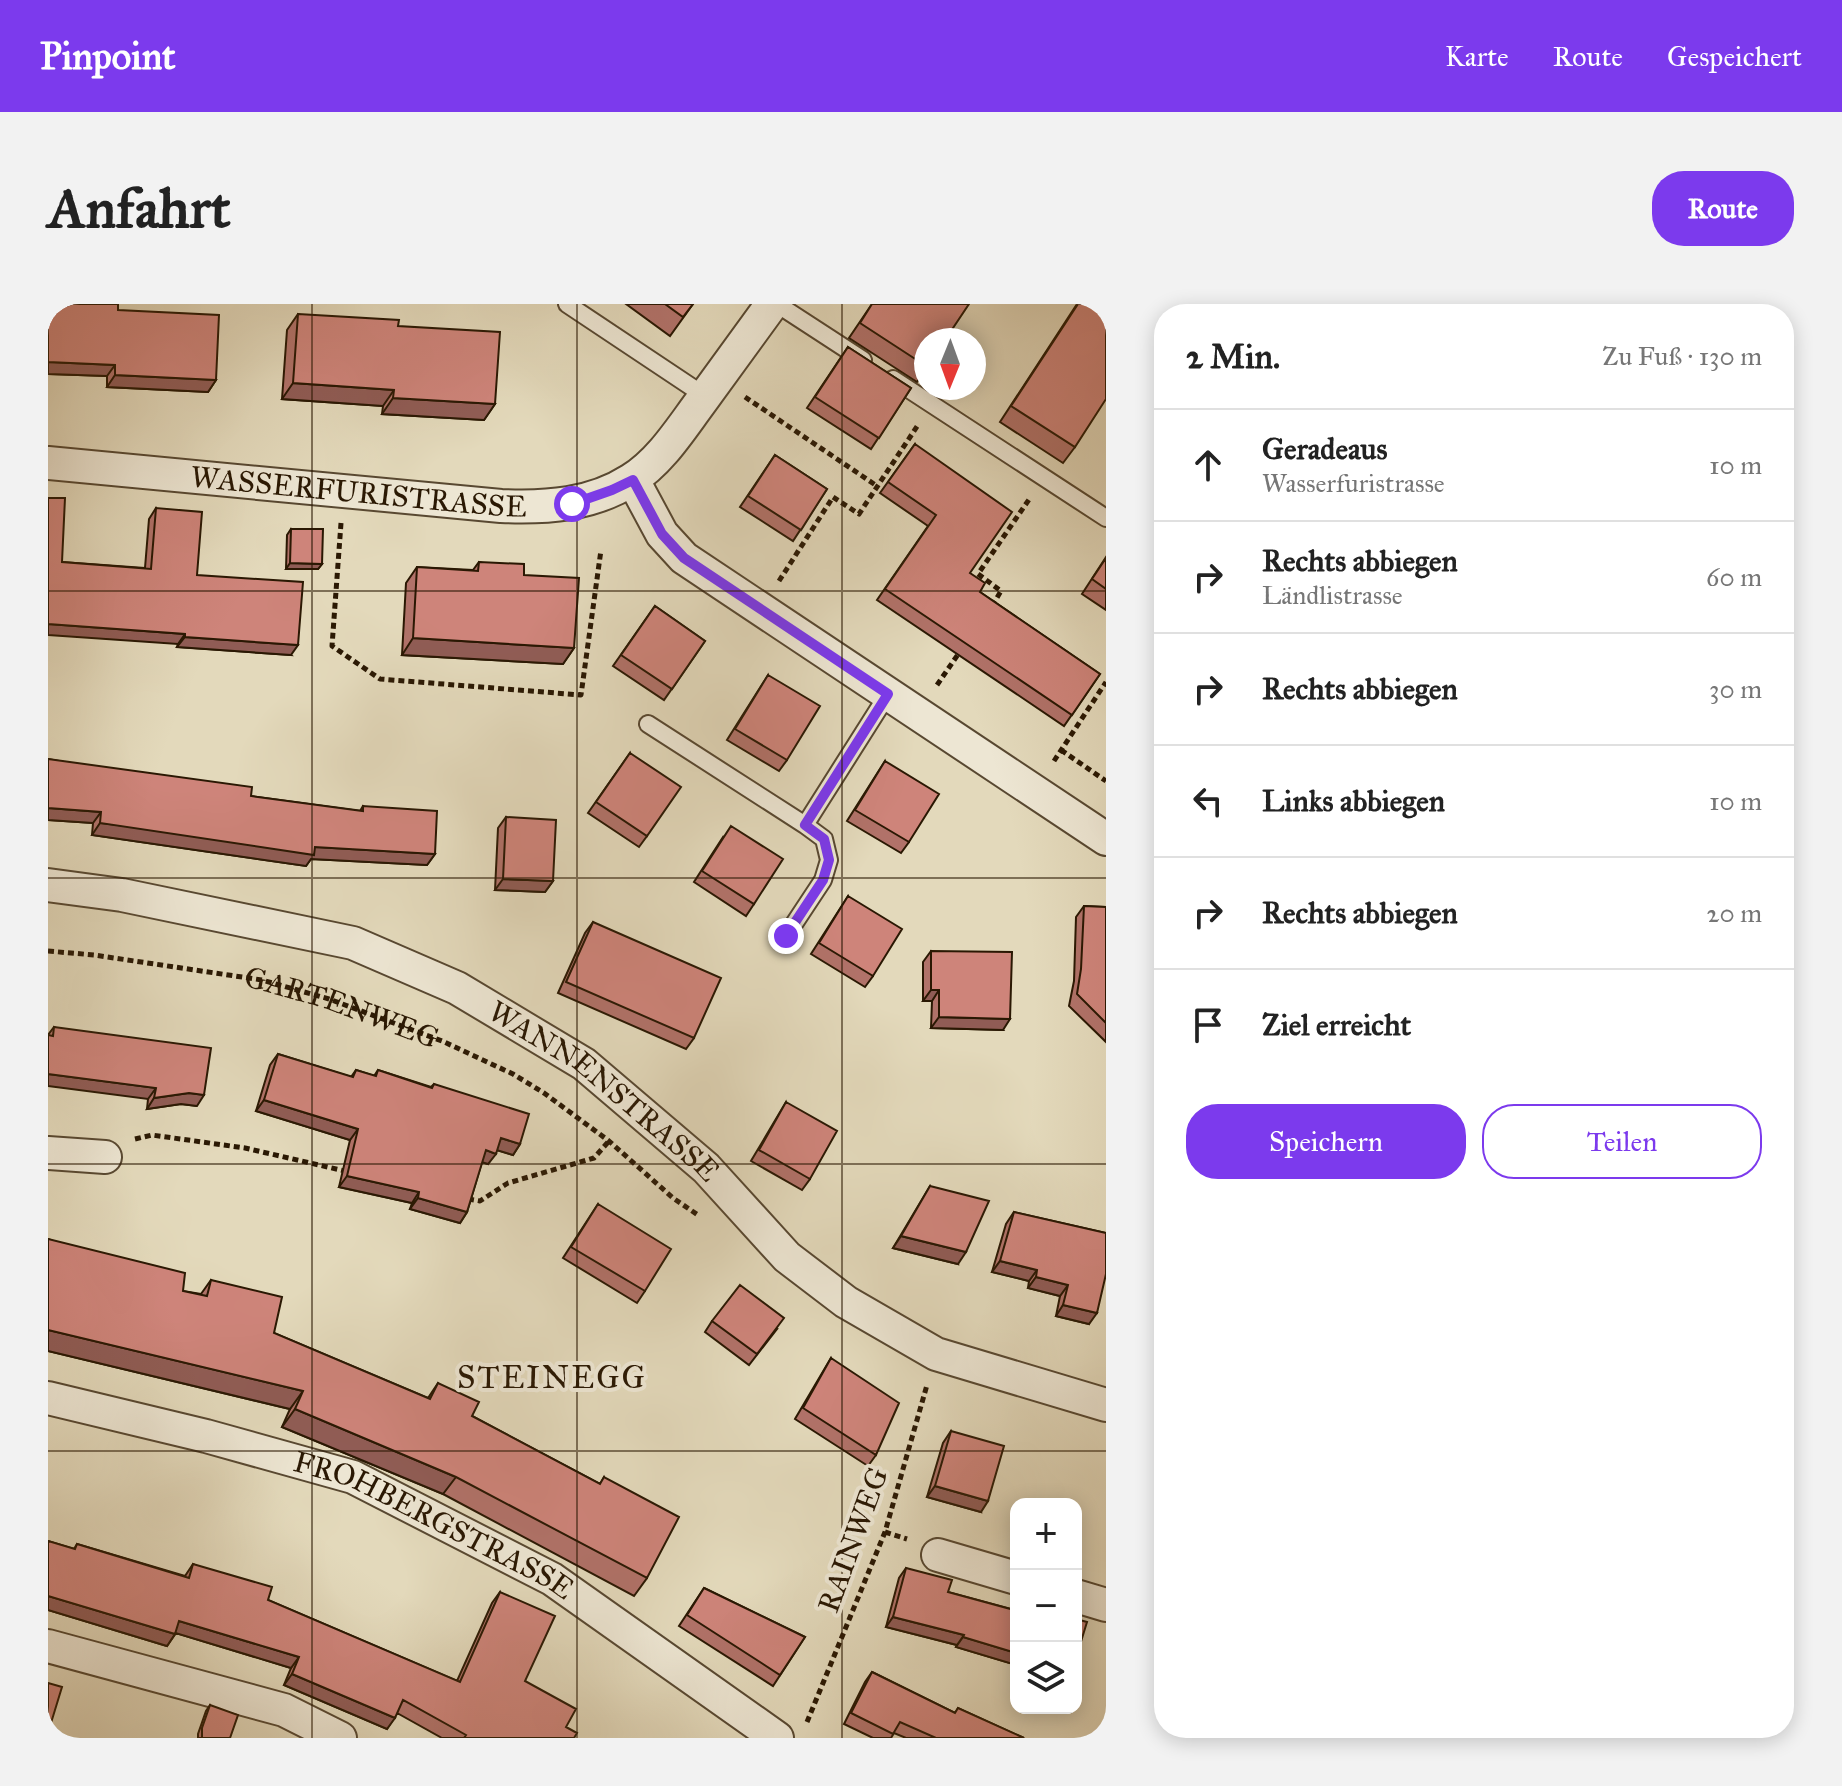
<!DOCTYPE html>
<html lang="de">
<head>
<meta charset="utf-8">
<style>
	body { margin:0; font-family:"IM FELL Great Primer",serif; background:#f2f2f2; color:#222 }
	.controls { position:absolute; right:24px; bottom:24px; display:grid; overflow:hidden; border-radius:16px; box-shadow:0 4px 20px #0003 }
	.controls button { width:72px; height:72px; display:grid; place-items:center; padding:0; border:0; border-bottom:2px solid #e0e0e0; background:#fff; color:#222; font:40px sans-serif }
	.compass { position:absolute; left:866px; top:24px; width:72px; height:72px; border-radius:50%; background:#fff; box-shadow:0 4px 20px #0003; rotate:181deg }
	.stop { position:absolute; width:24px; height:24px; margin:-18px; border:6px solid #7c3aed; border-radius:50%; background:#fff }
	.stop.end { background:#7c3aed; border-color:#fff; box-shadow:0 2px 8px #0008 }
	.list { margin:0; padding:0; list-style:none }
	h2 { display:flex; justify-content:space-between; align-items:center; height:104px; margin:0; padding:0 32px; font-size:34px }
	h2 small { font-size:26px; font-weight:400; color:#767676 }
	.list li { display:grid; grid-template-columns:52px 1fr auto; gap:24px; align-items:center; box-sizing:border-box; height:112px; padding:0 32px; border-top:2px solid #e0e0e0 }
	.list b { display:block; font-size:30px; white-space:nowrap }
	.list p { margin:0; font-size:26px; white-space:nowrap; color:#767676 }
	.list em { font-size:26px; font-style:normal; color:#767676 }
	.actions { display:flex; gap:16px; padding:24px 32px }
	.actions a { flex:1; padding:18px 0; border:2px solid #7c3aed; border-radius:32px; text-align:center; font-size:28px; color:#7c3aed }
	.actions .main { background:#7c3aed; color:#fff }
	.icon { flex:none; width:44px; height:44px; fill:none; stroke:currentColor; stroke-width:2; stroke-linecap:round; stroke-linejoin:round }
	.map { position:relative; flex:none; width:1058px; height:1434px; overflow:hidden; border-radius:32px }
	header { display:flex; align-items:center; gap:48px; box-sizing:border-box; height:112px; padding:0 40px; background:#7c3aed; color:#fff }
	header strong { font-size:38px }
	nav { display:flex; gap:44px; margin-inline-start:auto; font-size:28px }
	.intro { display:flex; align-items:center; justify-content:space-between; box-sizing:border-box; height:192px; padding:0 48px }
	h1 { margin:0; font-size:56px }
	.button { padding:20px 36px; border-radius:32px; background:#7c3aed; color:#fff; font-size:28px; font-weight:700 }
	main { display:flex; gap:48px; padding:0 48px }
	aside { flex:1; background:#fff; border-radius:32px; box-shadow:0 4px 20px #0003 }
	.map>svg:first-child { display:block }
	.lines { fill:none; stroke-linecap:round; stroke-linejoin:round }
	.service-casing { stroke:#584831; stroke-width:20 }
	.minor-casing { stroke:#584831; stroke-width:36 }
	.path { stroke:#2a1803; stroke-width:5; stroke-dasharray:6 4; stroke-linecap:butt }
	.service { stroke:#ede6d3; stroke-width:16 }
	.minor { stroke:#ede6d3; stroke-width:32 }
	.wall { fill:#b17269; stroke:#2a1803; stroke-width:2 }
	.shaded-wall { fill:#905c55; stroke:#2a1803; stroke-width:2 }
	.building { fill:#ce847a; stroke:#2a1803; stroke-width:2 }
	.route { stroke:#7c3aed; stroke-width:10 }
	.grid { fill:none; stroke:#2a1803; stroke-width:2; stroke-opacity:0.55 }
	.labels { text-anchor:middle; dominant-baseline:central; stroke-width:8; stroke-linejoin:round; paint-order:stroke }
	.street-label { font-size:30px; fill:#2a1803; stroke:#ede6d3 }
	.neighbourhood-label { font-size:32px; letter-spacing:2px; fill:#2a1803; stroke:#ede6d3 }
</style>
</head>
<body>
<header>
<strong>Pinpoint</strong>
<nav><a>Karte</a><a>Route</a><a>Gespeichert</a></nav>
</header>
<div class="intro"><h1>Anfahrt</h1><a class="button">Route</a></div>
<main>
<div class="map">
<svg width="1058" height="1434" viewBox="0 0 1058 1434">
	<rect width="100%" height="100%" fill="#e3d9bb"/>
	<filter id="stains"><feTurbulence type="fractalNoise" baseFrequency=".0025" numOctaves="4"/><feColorMatrix values="0 0 0 0 .2 0 0 0 0 .09 0 0 0 0 .02 0 0 0 .5 -.17"/></filter>
	<radialGradient id="worn" r=".72"><stop offset=".6" stop-color="#630" stop-opacity="0"/><stop offset="1" stop-color="#630" stop-opacity=".3"/></radialGradient>
	<g class="lines">
		<defs>
			<path id="service" d="M519 0 657 92
				M729 0 815 56
				M845 75 1058 214
				M600 420 757 521 776 535 781 556 775 576 738 632
				M757 521 840 390"/>
			<g id="minor">
				<path id="s2" d="M0 159 453 202C499 204 544 201 583 176 612 158 632 126 652 99 676 66 700 33 724 0"/>
				<path d="M585 176 614 230 636 254 1058 535"/>
				<path id="s3" d="M0 581 74 591 305 639 409 684 536 760 658 864 739 953 798 998 888 1050 1058 1101"/>
				<path d="M0 849 57 853"/>
				<path id="s4" d="M0 1094 158 1132 305 1173 504 1275 729 1434"/>
				<path d="M890 1251 968 1274"/>
				<path d="M1028 1292 1058 1301"/>
				<path d="M0 1342 236 1406 292 1434"/>
			</g>
		</defs>
		<use href="#service" class="service-casing"/>
		<use href="#minor" class="minor-casing"/>
		<g class="path">
			<path d="M697 93 829 182"/>
			<path d="M293 219 284 342 332 375 533 391 553 246"/>
			<path d="M731 277 785 193 811 210 870 121"/>
			<path d="M944 302 953 287 930 270 982 194"/>
			<path d="M889 381 913 346"/>
			<path d="M1013 446 1058 477"/>
			<path d="M1006 457 1058 378"/>
			<path id="s1" d="M0 647 46 651 214 676 281 695 394 737 465 770 496 789 561 837 625 894 650 911"/>
			<path d="M87 835 104 831 197 844 301 868"/>
			<path d="M420 895 432 897 460 879 546 854 561 837"/>
			<path d="M837 1228 859 1235"/>
			<path d="M759 1418 837 1228 879 1081"/>
		</g>
		<use href="#service" class="service"/>
		<use href="#minor" class="minor"/>
	</g>
	<path class="wall" d="M0 0 70 6 168 76 160 88 59 83V72L0 70Z
		M578 0H645L622 32Z
		M824 0 878 36V65L869 78 801 34Z
		M1029 0 1027 143 1015 159 952 118Z
		M250 10 447 100 436 116 334 110 335 102 234 95 239 26Z
		M800 43 863 84 823 145 759 104Z
		M867 140 922 269 932 288 1052 370 1016 422 829 296 880 222 832 189Z
		M727 151 779 185 745 237 692 203Z
		M108 204 149 271 243 351 129 343 130 340 14 258 97 264 101 215Z
		M243 225 274 260 270 265H238L239 231Z
		M1058 253V306L1034 290Z
		M431 258 476 271 526 344 515 360 354 351 358 279 369 263 425 266Z
		M607 302 657 337 616 396 565 362Z
		M720 371 739 456 731 467 679 436Z
		M582 449 599 532 591 543 540 509Z
		M0 455 203 492 312 507 315 502 387 550 379 561 263 555 258 562 44 531 45 519 0 516Z
		M837 457 861 538 853 549 799 517Z
		M458 513 505 577 497 588 447 586 450 524Z
		M675 533 706 600 698 612 646 578Z
		M800 592 825 672 817 683 763 650Z
		M1036 602 1058 603V738L1021 702 1026 677 1028 613Z
		M545 618 646 734 638 745 510 689 537 629Z
		M883 647 955 726 883 724 884 697H875V658Z
		M6 723 149 802 133 800 99 805 100 795 0 731Z
		M230 750 303 773 308 766 326 772 330 766 383 783 386 780 472 840 465 851 449 846 440 860 434 858 419 908 412 919 362 905 364 899 291 883 302 836 208 807 222 761Z
		M738 798 762 875 754 886 703 857Z
		M882 882 910 960 845 944Z
		M550 900 597 987 589 999 515 954Z
		M966 908 1058 929 1041 1020 1008 1012 1012 992 980 984 981 977 944 968 958 920Z
		M0 935 135 987 153 990 163 976 226 1029 380 1094 390 1079 424 1112 552 1180 556 1173 599 1274 586 1292 395 1190 234 1123 242 1105 0 1047Z
		M664 1017 729 1025 701 1061 657 1028Z
		M783 1054 828 1151 820 1162 747 1115Z
		M903 1127 933 1208 879 1193 895 1139Z
		M0 1237 26 1245 29 1240 137 1272 145 1260 220 1296 409 1377 444 1299 452 1288 477 1377 518 1423 526 1434H394L349 1409 339 1425 236 1381 243 1364 128 1329 119 1342 0 1306Z
		M858 1264 900 1288 963 1305 968 1297V1361L908 1343 909 1341 838 1323 851 1274Z
		M656 1284 757 1333 725 1382 631 1322Z
		M824 1368 907 1409 910 1404 976 1434H858L846 1429 843 1434H825L796 1420 817 1378Z
		M162 1401 182 1434H150V1430L158 1407Z"/>
	<path class="shaded-wall" d="M0 58 67 61 59 72 0 70Z
		M67 71 168 76 160 88 59 83Z
		M245 79 346 86 335 102 234 95Z
		M345 94 447 100 436 116 334 110Z
		M242 259 274 260 270 265H238Z
		M0 320 137 330 130 340 0 331Z
		M137 333 250 341 243 351 129 343Z
		M365 334 526 344 515 360 354 351Z
		M0 504 53 508 45 519 0 516Z
		M52 519 267 543 387 550 379 561 263 555 258 562 44 531Z
		M455 575 505 577 497 588 447 586Z
		M883 686H891L884 697H875Z
		M891 713 962 715 955 726 883 724Z
		M0 770 108 784 100 795 0 782Z
		M141 789 156 791 149 802 133 800 99 805 106 794Z
		M216 796 310 825 302 836 208 807Z
		M453 834 472 840 465 851 445 845Z
		M438 846 448 850 440 860 430 857Z
		M299 872 371 888 364 899 291 883Z
		M370 894 419 908 412 919 362 905Z
		M853 932 918 948 910 960 845 944Z
		M952 957 989 966 981 977 944 968Z
		M988 973 1020 981 1012 992 980 984Z
		M1015 1001 1049 1009 1041 1020 1008 1012Z
		M0 1026 255 1087 242 1105 0 1047Z
		M247 1105 408 1173 395 1190 234 1123Z
		M887 1182 940 1197 933 1208 879 1193Z
		M0 1292 127 1330 119 1342 0 1306Z
		M845 1313 916 1331 909 1341 838 1323Z
		M131 1317 251 1353 243 1364 124 1328Z
		M915 1333 968 1349V1361L908 1343Z
		M244 1370 347 1414 339 1425 236 1381Z"/>
	<path class="building" d="M0 0H70V6L171 11 168 76 67 71V61L0 58Z
		M617 0H645L635 13Z
		M824 0H921L897 36H878V62L812 19Z
		M1030 0H1046L1058 8V95L1027 143 963 102Z
		M250 10 351 16 350 22 452 28 447 100 345 94 346 86 245 79Z
		M800 43 863 84 831 134 767 93Z
		M867 140 964 208 922 269 937 279 932 288 1052 370 1024 411 837 285 888 211 840 178Z
		M727 151 779 185 753 226 700 192Z
		M0 194H17L14 258 103 265 108 204 154 208 149 271 255 278 250 341 137 333V330L0 320Z
		M243 225H275L274 260 242 259Z
		M1058 254V285L1044 275Z
		M431 258 476 260V271L531 274 526 344 365 334 369 263 430 267Z
		M607 302 657 337 624 385 573 351Z
		M720 371 772 402 739 456 687 425Z
		M582 449 633 483 599 532 548 498Z
		M0 455 204 483 203 492 315 507V502L389 507 387 550 267 543 266 551 52 519 53 508 0 504Z
		M837 457 891 490 861 538 807 506Z
		M458 513 508 516 505 577 455 575Z
		M683 522 735 555 706 600 654 567Z
		M800 592 854 625 825 672 771 639Z
		M1036 602 1058 603V719L1029 690 1033 665Z
		M545 618 673 674 646 734 518 678Z
		M883 647 964 648 962 715 891 713V686H883Z
		M6 723 163 744 156 791 141 789 106 794 108 784 0 770V731L5 732Z
		M230 750 305 773 308 766 328 772 330 766 384 784 386 780 481 810 472 840 453 834 448 850 438 846 419 908 370 894 371 888 299 872 310 825 216 796Z
		M738 798 789 827 762 875 711 846Z
		M882 882 941 897 918 948 853 932Z
		M550 900 623 945 597 987 523 943Z
		M966 908 1058 929V970L1049 1009 1015 1001 1020 981 988 973 989 966 952 957Z
		M0 935 137 969 135 987 159 992 163 976 234 993 226 1029 382 1095 390 1079 431 1098 424 1112 552 1180 556 1173 631 1213 599 1274 408 1173 247 1105 255 1087 0 1026Z
		M692 981 736 1014 709 1050 664 1017Z
		M783 1054 851 1099 828 1151 755 1104Z
		M903 1127 956 1142 940 1197 887 1182Z
		M0 1237 27 1245 29 1240 141 1274 145 1260 224 1283 220 1296 412 1378 452 1288 507 1312 477 1377 528 1405 518 1423 529 1429 526 1434H416L418 1431 355 1396 347 1414 244 1370 251 1353 131 1317 127 1330 0 1292Z
		M858 1264 904 1276 900 1288 966 1306 968 1298V1349L915 1333 916 1331 845 1313Z
		M656 1284 757 1333 732 1371 639 1311Z
		M1028 1315 1039 1318 1028 1354Z
		M824 1368 907 1409 910 1404 976 1434H888L852 1418 845 1430 803 1409Z
		M0 1379 14 1383 3 1419 0 1418Z
		M162 1401 190 1411 182 1434H154V1424Z"/>
	<g class="lines">
		<path class="route" d="M524 200 564 186 585 176 614 230 636 254 840 390 757 521 776 535 781 556 775 576 738 632"/>
	</g>
	<path class="grid" d="M264 0V1434M529 0V1434M794 0V1434M0 287H1058M0 574H1058M0 860H1058M0 1147H1058"/>
	<g class="labels">
		<g class="street-label">
			<text stroke="none"><textPath href="#s2" startOffset="312">WASSERFURISTRASSE</textPath></text>
			<text stroke="none"><textPath href="#s1" startOffset="300">GARTENWEG</textPath></text>
			<text stroke="none"><textPath href="#s3" startOffset="604">WANNENSTRASSE</textPath></text>
			<text stroke="none"><textPath href="#s4" startOffset="408">FROHBERGSTRASSE</textPath></text>
			<text transform="translate(805 1236) rotate(-70)">RAINWEG</text>
		</g>
		<g class="neighbourhood-label">
			<text x="504" y="1073">STEINEGG</text>
		</g>
	</g>
	<rect width="100%" height="100%" filter="url(#stains)"/>
	<rect width="100%" height="100%" fill="url(#worn)"/>
</svg>
<div class="controls">
<button>+</button>
<button>−</button>
<button><svg class="icon" aria-label="layers" viewBox="0 0 24 24"><path d="M12 4l9 5-9 5-9-5zM3 14l9 5 9-5"/></svg></button>
</div>
<svg class="compass" viewBox="-18 -18 36 36"><path d="M0-13l5 13h-10z" fill="#e53935"/><path d="M0 13l5-13h-10z" fill="#767676"/></svg>
<div class="stop" style="left:524px;top:200px"></div>
<div class="stop end" style="left:738px;top:632px"></div>
</div>
<aside>
<h2>2 Min.<small>Zu Fuß · 130 m</small></h2>
<ul class="list">
<li><svg class="icon" aria-label="ahead" viewBox="0 0 24 24"><path d="M12 20V5M6 11l6-6 6 6"/></svg><div><b>Geradeaus</b><p>Wasserfuristrasse</p></div><em>10 m</em></li>
<li><svg class="icon" aria-label="right" viewBox="0 0 24 24"><path d="M7 20v-9h11M14 6l5 5-5 5"/></svg><div><b>Rechts abbiegen</b><p>Ländlistrasse</p></div><em>60 m</em></li>
<li><svg class="icon" aria-label="right" viewBox="0 0 24 24"><path d="M7 20v-9h11M14 6l5 5-5 5"/></svg><div><b>Rechts abbiegen</b></div><em>30 m</em></li>
<li><svg class="icon" aria-label="left" viewBox="0 0 24 24"><path d="M17 20v-9H6M10 6l-5 5 5 5"/></svg><div><b>Links abbiegen</b></div><em>10 m</em></li>
<li><svg class="icon" aria-label="right" viewBox="0 0 24 24"><path d="M7 20v-9h11M14 6l5 5-5 5"/></svg><div><b>Rechts abbiegen</b></div><em>20 m</em></li>
<li><svg class="icon" aria-label="arrive" viewBox="0 0 24 24"><path d="M6 21V4h12l-3 4 3 4H6"/></svg><div><b>Ziel erreicht</b></div></li>
</ul>
<div class="actions"><a class="main">Speichern</a><a>Teilen</a></div>
</aside>
</main>
</body>
</html>
